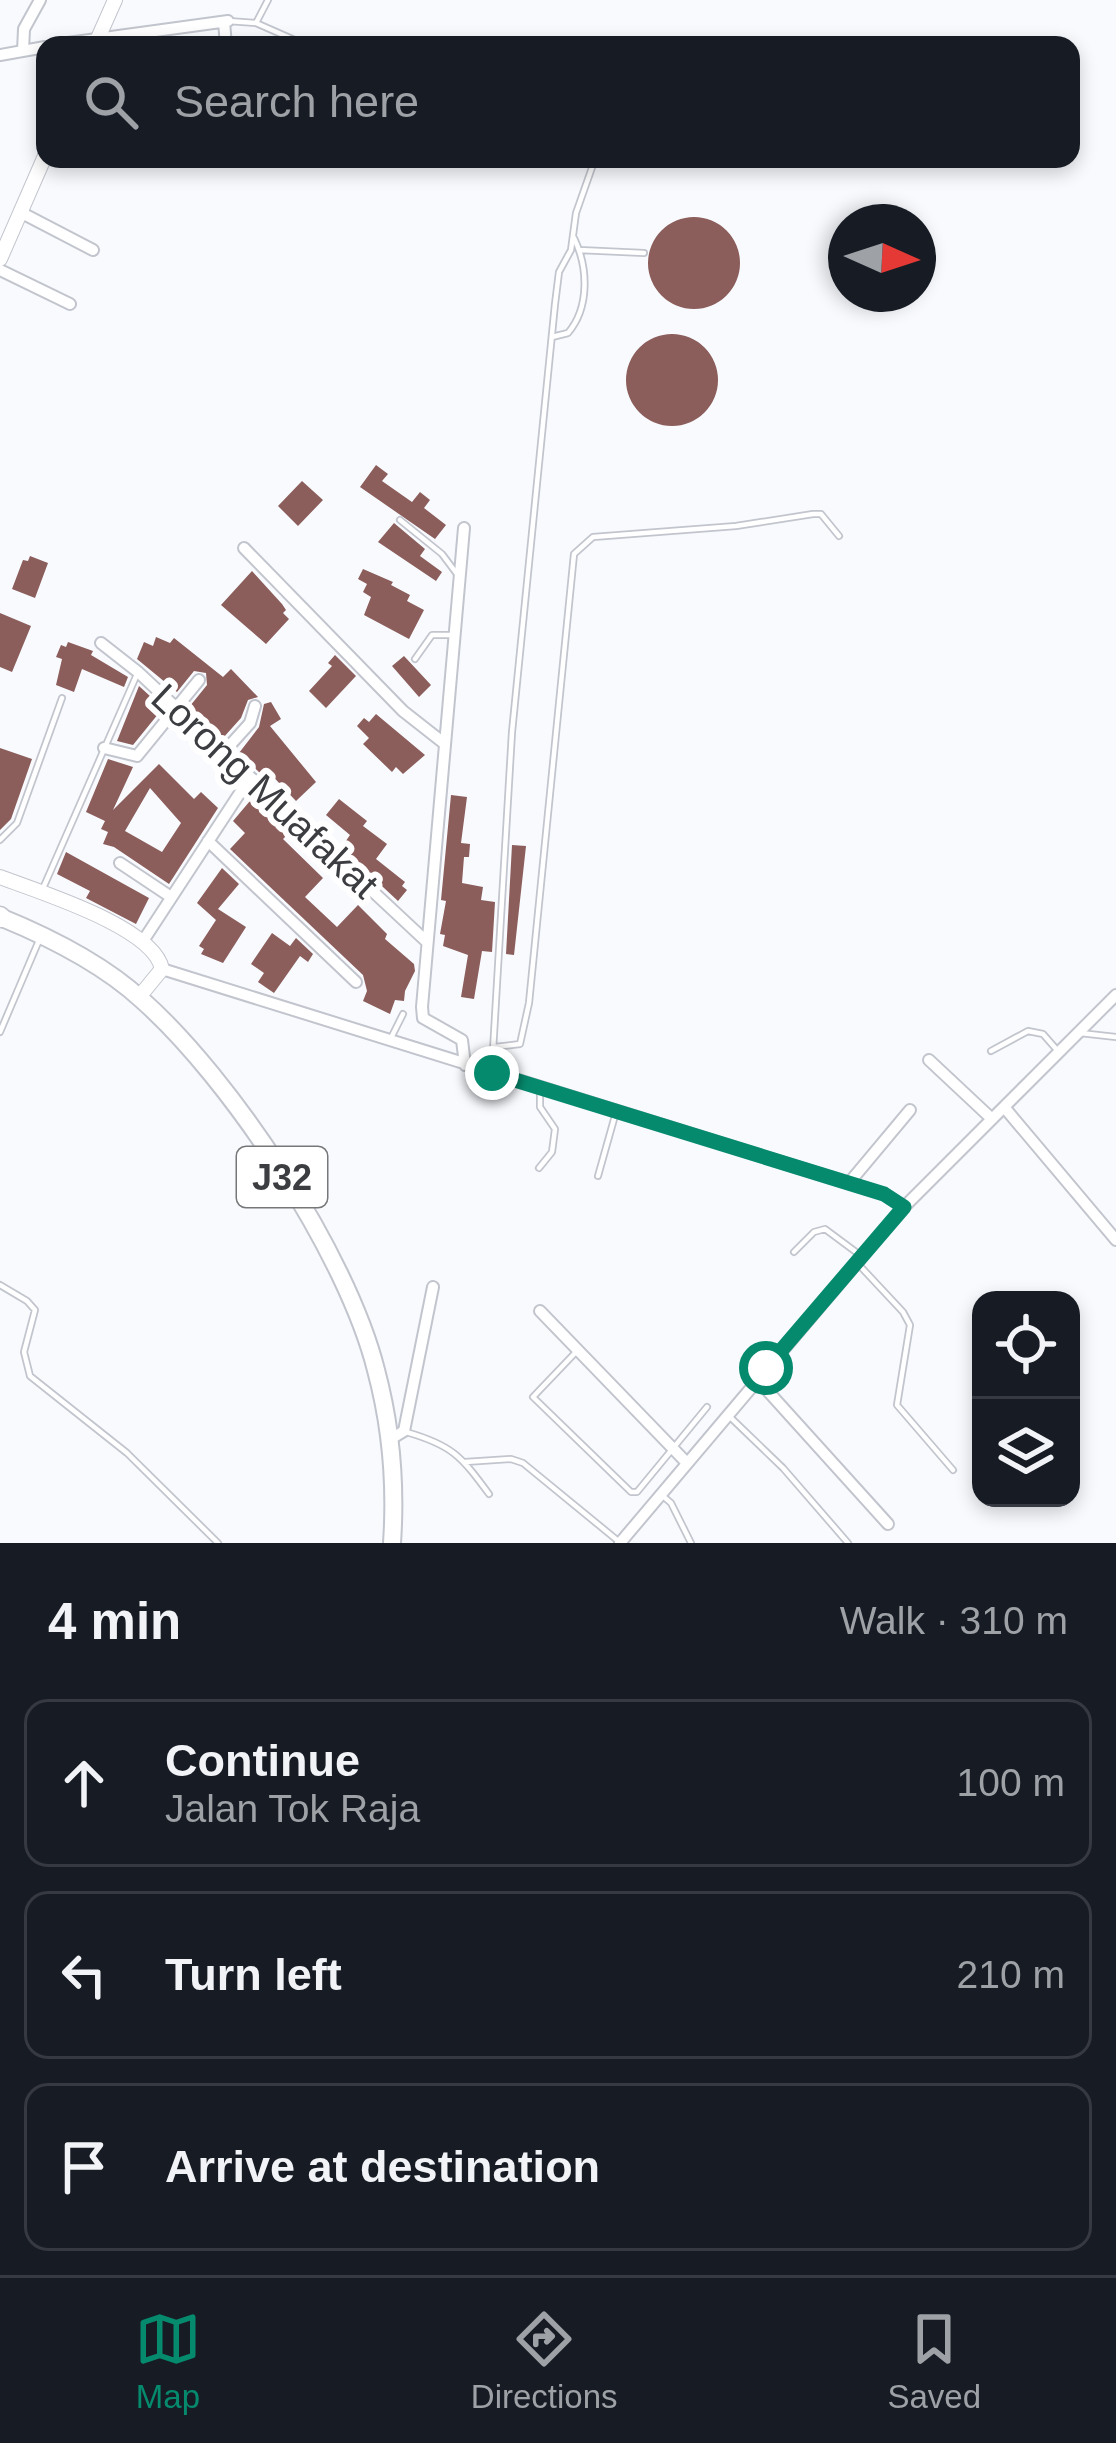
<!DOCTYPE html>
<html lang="en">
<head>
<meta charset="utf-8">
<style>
	body { margin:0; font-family:Arial,sans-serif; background:#242831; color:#f1f3f6 }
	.controls { position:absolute; right:36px; bottom:36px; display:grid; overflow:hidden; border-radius:24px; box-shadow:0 6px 18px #0003 }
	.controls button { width:108px; height:108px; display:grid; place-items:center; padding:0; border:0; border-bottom:3px solid #363941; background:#171b24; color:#f1f3f6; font:60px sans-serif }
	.compass { position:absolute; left:828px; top:204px; width:108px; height:108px; border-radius:50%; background:#171b24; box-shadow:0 6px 18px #0003; rotate:93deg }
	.stop { position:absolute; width:36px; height:36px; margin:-27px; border:9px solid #068a6e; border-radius:50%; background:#fff }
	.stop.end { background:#068a6e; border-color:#fff; box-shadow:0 3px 12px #0008 }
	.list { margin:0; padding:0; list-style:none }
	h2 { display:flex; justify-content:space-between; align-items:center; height:156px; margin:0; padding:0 48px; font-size:51px }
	h2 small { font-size:39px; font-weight:400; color:#9ea1a6 }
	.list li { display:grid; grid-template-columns:78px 1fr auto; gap:36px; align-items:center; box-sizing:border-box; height:168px; margin:0 24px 24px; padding:0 24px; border:3px solid #363941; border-radius:24px }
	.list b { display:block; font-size:45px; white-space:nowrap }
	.list p { margin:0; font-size:39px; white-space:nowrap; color:#9ea1a6 }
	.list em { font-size:39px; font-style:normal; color:#9ea1a6 }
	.icon { flex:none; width:66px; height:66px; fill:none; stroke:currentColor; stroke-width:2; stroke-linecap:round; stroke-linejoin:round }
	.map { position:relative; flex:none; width:1116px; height:1543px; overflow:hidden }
	.search { position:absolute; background:#171b24; box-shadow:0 6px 18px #0003; left:36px; right:36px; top:36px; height:132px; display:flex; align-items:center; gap:30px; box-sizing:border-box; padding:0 42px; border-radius:24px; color:#9ea1a6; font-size:45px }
	.sheet { height:732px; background:#171b24 }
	nav { display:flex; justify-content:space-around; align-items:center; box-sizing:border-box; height:168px; border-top:3px solid #363941; background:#171b24; font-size:33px; color:#9ea1a6 }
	nav a { display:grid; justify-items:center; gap:6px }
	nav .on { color:#068a6e }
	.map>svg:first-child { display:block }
	.building { fill:#8b5d5b; fill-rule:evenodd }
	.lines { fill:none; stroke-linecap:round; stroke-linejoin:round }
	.service-casing { stroke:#c2c5cd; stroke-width:8 }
	.minor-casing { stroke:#c2c5cd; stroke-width:14 }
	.tertiary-casing { stroke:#c2c5cd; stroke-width:16 }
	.primary-casing { stroke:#c2c5cd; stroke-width:20 }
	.trunk-casing { stroke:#c2c5cd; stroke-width:21 }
	.service { stroke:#fff; stroke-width:4.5 }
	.minor { stroke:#fff; stroke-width:10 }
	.tertiary { stroke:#fff; stroke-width:14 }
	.primary { stroke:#fff; stroke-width:16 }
	.trunk { stroke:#fff; stroke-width:18 }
	.route { stroke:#068a6e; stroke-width:15 }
	.labels { text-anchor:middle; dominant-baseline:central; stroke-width:12; stroke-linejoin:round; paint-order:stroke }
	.shield { fill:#fff; stroke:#767779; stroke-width:3 }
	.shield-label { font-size:36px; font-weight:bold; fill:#3b3d40 }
	.street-label { font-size:39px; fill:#3b3d40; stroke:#fff }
</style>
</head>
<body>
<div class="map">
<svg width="1116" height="1543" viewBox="0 0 1116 1543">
	<rect width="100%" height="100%" fill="#f8fafe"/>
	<path class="building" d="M648 263a46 46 0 1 1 92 0a46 46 0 1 1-92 0Z
		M626 380a46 46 0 1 1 92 0a46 46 0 1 1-92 0Z
		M376 465 388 474 382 481 412 502 420 492 430 500 424 508 446 525 435 539 360 487Z
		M302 481 323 500 298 526 278 506Z
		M394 523 425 549 420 556 442 572 436 581 378 542Z
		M30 556 48 563 35 598 12 589 23 560 28 561Z
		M363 569 393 582 391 585 410 595 407 601 424 610 409 639 364 615 371 597 363 592 367 584 358 579Z
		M252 571 282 604 286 610 283 613 289 619 266 644 221 605Z
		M0 613 31 626 12 672 0 667Z
		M156 637 170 643 174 638 223 677 231 669 258 697 248 700 241 718 223 738 190 706 207 685 206 673 194 671 177 692 137 659 144 642 153 646Z
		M68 642 93 651 91 655 128 677 124 687 82 669 74 692 56 685 62 659 56 657 61 645 66 647Z
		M335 655 356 676 326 708 309 691 332 666 328 663Z
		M404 656 431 685 419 697 392 666Z
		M139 686 163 708 133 745 117 741Z
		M271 702 281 719 270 726 316 782 296 801 266 769 261 774 239 753 259 727 264 704Z
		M376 714 425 755 403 774 396 767 392 772 363 744 369 738 357 726 364 718 369 722Z
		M0 748 32 759 11 819 0 830Z
		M108 759 133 767 113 810 159 764 194 799 201 792 218 808 169 884 114 847 103 844 108 832 101 829 105 821 86 812ZM150 788 181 823 162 852 125 831Z
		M255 795 290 832 283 839 323 878 305 897 337 927 358 905 387 934 385 939 414 964 415 971 405 991 404 1001 395 1000 390 1014 363 1001 367 991 363 975 230 849 245 833 233 821Z
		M451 795 467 797 461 843 470 844 469 857H464L462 883 483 887 481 900 495 902 492 952 482 951 474 999 461 997 468 955 443 946 445 935 440 934 446 901 441 900Z
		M339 799 367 821 363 826 387 844 376 859 405 882 402 886 407 890 398 901 341 848 350 835 326 815Z
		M512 845 526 846 514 955 506 954Z
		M66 852 149 898 136 924 86 898 90 891 57 874Z
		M222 868 239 884 218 909 246 927 223 963 201 954 204 949 199 946 216 920 197 903Z
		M272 933 290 946 296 938 313 954 308 962 300 956 274 993 258 982 264 973 251 964Z"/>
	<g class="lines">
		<defs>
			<path id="service" d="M228 21 256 23 306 45
				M256 23 268 0
				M579 250 644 253
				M552 337 568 333C590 307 588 267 574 238
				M400 520 442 554 457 574
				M415 659 432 635H450
				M0 840 17 823 62 698
				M44 886 138 672
				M0 1032 40 938
				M1080 1033 1116 1037
				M392 1036 403 1014
				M495 1047 520 1044 529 1003 574 554 593 537 736 526 813 514H821L839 536
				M991 1051 1028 1031 1043 1034 1057 1050
				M492 1067 512 732 555 304 559 272 571 250 576 213 595 159
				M539 1168 552 1152 555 1129 540 1107V1088
				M598 1176 616 1112
				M794 1252 814 1232 825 1229 860 1255
				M860 1266 903 1312 910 1325 897 1405 953 1470
				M0 1285 27 1301 35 1310 24 1352 30 1376 127 1453 218 1543
				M575 1353 533 1397 631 1492H637L707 1407
				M729 1416 783 1468 848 1543
				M406 1432C452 1445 461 1456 489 1494
				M465 1462 511 1459 523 1463 617 1540
				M664 1497 671 1503 691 1543"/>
			<path id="minor" d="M224 22 226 45
				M53 45 228 21
				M23 51 24 29 40 0
				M0 55 45 47
				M20 212 93 250
				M0 270 70 304
				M464 528 422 1007 423 1018 462 1040 465 1065
				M244 548 403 711 445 744
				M101 643 138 672 427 942
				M104 748 137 756 199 680
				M223 753 250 723 255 706
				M208 841 356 982
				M120 863 171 897
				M143 941 249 779
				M162 969 884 1194 904 1207
				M929 1060 992 1119
				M1004 1107 1116 1240
				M849 1183 910 1110
				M540 1311 686 1462
				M756 1378 888 1524
				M389 1440 404 1431 433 1287
				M620 1543 904 1207 1116 995"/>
			<path id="tertiary" d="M95 45 115 0
				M0 259 45 156
				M0 877C39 892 154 927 162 969L139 997"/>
			<path id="primary" d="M0 917C49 937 103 964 142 1000 231 1079 347 1254 376 1370 391 1426 396 1485 392 1543"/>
			<path id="trunk" d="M0 916 2 918"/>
		</defs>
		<use href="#service" class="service-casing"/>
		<use href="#minor" class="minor-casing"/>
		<use href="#tertiary" class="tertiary-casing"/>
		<use href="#primary" class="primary-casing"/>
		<use href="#trunk" class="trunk-casing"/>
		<use href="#service" class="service"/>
		<use href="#minor" class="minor"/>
		<use href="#tertiary" class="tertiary"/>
		<use href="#primary" class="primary"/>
		<use href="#trunk" class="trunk"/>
	</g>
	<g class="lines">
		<path class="route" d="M492 1073 884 1194 904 1207 766 1368"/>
	</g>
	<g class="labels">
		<rect class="shield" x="237" y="1147" width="90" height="60" rx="9"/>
		<g class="shield-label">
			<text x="282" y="1177">J32</text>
		</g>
		<g class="street-label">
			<text transform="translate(265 791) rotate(43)">Lorong Muafakat</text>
		</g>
	</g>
</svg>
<div class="controls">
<button><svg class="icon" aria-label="locate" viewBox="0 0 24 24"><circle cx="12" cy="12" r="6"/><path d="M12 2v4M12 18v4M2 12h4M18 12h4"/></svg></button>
<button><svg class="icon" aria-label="layers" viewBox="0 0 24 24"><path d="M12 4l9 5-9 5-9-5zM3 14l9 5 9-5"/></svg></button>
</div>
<svg class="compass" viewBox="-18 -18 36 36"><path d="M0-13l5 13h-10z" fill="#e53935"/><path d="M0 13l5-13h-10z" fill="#9ea1a6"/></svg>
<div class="stop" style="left:766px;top:1368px"></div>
<div class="stop end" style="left:492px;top:1073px"></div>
<div class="search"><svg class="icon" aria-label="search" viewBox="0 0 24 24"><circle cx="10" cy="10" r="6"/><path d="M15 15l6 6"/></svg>Search here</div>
</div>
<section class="sheet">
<h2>4 min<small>Walk · 310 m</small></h2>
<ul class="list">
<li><svg class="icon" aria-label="ahead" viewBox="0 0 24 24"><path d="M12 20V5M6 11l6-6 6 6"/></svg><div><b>Continue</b><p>Jalan Tok Raja</p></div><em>100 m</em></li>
<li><svg class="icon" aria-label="left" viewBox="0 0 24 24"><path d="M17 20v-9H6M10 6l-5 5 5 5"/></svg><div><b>Turn left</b></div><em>210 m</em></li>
<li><svg class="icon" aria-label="arrive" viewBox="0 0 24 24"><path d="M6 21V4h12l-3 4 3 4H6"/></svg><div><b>Arrive at destination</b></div></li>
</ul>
</section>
<nav>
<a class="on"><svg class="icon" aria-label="map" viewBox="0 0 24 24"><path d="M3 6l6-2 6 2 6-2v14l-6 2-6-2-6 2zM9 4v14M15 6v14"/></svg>Map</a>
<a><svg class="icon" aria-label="directions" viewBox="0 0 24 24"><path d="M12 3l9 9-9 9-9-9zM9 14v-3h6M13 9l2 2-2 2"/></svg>Directions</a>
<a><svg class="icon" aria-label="saved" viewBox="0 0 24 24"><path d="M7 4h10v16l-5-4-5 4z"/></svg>Saved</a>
</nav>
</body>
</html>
